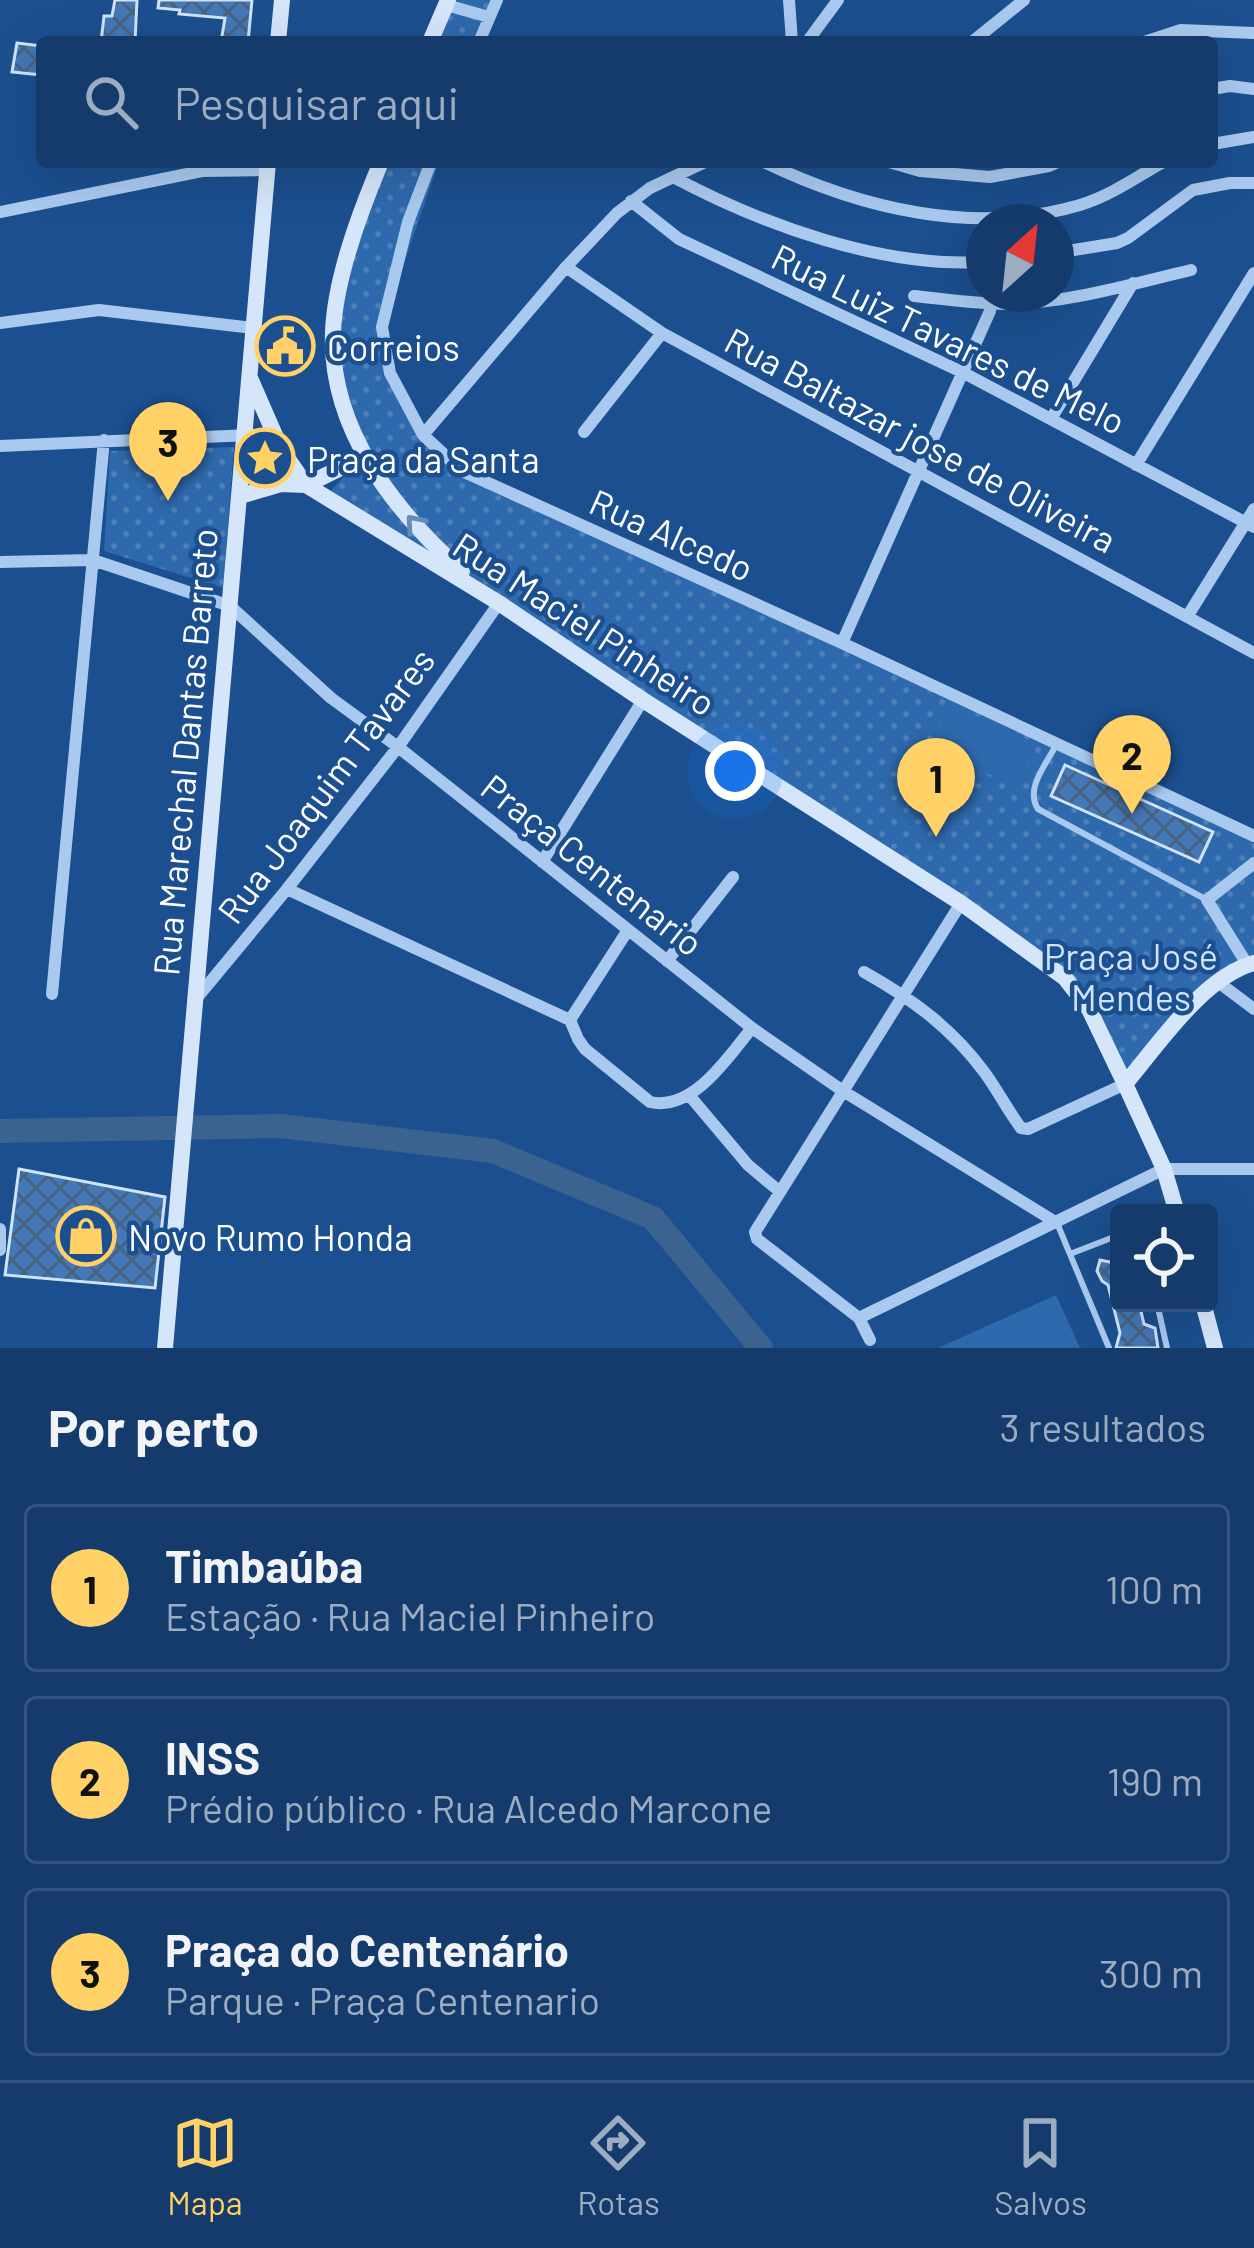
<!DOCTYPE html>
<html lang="pt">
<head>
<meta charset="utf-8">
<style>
	body { margin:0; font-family:Barlow,sans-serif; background:#1d4271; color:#f1f3f6 }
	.controls { position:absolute; right:36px; bottom:36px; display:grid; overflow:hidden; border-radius:12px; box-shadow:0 12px 48px #0002 }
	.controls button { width:108px; height:108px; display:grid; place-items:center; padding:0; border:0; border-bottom:3px solid #33557e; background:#143b6b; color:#f1f3f6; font:60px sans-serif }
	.compass { position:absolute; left:966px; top:204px; width:108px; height:108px; border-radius:50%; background:#143b6b; box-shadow:0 12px 48px #0002; rotate:27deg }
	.you { position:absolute; left:735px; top:771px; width:42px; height:42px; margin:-30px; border:9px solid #fff; border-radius:50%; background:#1a73e8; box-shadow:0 0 0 18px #1a73e833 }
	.badge { display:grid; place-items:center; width:78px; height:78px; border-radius:50%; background:#ffd166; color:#111; font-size:39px; font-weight:700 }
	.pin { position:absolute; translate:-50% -99px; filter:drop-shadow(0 3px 6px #0008) }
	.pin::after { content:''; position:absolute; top:63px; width:42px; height:36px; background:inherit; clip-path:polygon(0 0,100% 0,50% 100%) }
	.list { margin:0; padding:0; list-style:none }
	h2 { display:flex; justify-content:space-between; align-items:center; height:156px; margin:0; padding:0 48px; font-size:51px }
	h2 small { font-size:39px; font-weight:400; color:#9dadc1 }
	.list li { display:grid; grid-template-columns:78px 1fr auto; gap:36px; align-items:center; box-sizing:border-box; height:168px; margin:0 24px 24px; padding:0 24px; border:3px solid #33557e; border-radius:12px }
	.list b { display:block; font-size:45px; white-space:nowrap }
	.list p { margin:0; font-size:39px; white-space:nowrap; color:#9dadc1 }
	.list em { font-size:39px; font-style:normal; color:#9dadc1 }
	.icon { flex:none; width:66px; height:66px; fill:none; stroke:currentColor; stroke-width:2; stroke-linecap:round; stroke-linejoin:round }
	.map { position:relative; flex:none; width:1254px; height:1348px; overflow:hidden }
	.search { position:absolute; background:#143b6b; box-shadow:0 12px 48px #0002; left:36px; right:36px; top:36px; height:132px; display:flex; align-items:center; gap:30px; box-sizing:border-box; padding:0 42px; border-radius:12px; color:#9dadc1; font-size:45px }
	.sheet { height:732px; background:#143b6b }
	nav { display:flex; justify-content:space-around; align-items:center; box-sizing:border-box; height:168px; border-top:3px solid #33557e; background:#143b6b; font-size:33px; color:#9dadc1 }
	nav a { display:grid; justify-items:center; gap:6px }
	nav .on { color:#ffd166 }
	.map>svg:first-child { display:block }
	.park { fill:url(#park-dots) }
	.pitch { fill:#2e69ad }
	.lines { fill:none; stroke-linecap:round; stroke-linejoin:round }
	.river { stroke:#3c6290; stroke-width:24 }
	.building { fill:url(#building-cross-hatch); stroke:#cfe3fa; stroke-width:3 }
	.lane { stroke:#a9c9ee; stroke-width:6 }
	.street { stroke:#a9c9ee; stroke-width:12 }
	.secondary { stroke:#d6e6fa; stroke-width:16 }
	.oneway { stroke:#668bba }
	.labels { text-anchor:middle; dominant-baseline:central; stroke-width:9; stroke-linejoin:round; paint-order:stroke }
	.street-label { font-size:36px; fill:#fff; stroke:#1b4f8f }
	.poi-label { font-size:36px; fill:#fff; stroke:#1b4f8f; text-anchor:start }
	.park-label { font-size:36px; fill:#cfe3fa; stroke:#1b4f8f }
</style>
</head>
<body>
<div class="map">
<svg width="1254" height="1348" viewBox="0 0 1254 1348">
	<defs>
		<pattern id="park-dots" width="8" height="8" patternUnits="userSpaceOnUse" patternTransform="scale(3)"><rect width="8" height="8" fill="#2e69ad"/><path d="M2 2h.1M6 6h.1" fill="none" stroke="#4d80b9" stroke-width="1.8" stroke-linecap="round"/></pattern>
		<pattern id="building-cross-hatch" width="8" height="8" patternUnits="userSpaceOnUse" patternTransform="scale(3)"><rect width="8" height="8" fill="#4478b7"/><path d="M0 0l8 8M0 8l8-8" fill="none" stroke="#486282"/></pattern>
	</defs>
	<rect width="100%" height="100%" fill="#1b4f8f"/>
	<path class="park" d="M448 0H497L481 42H430Z
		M381 162H439L382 327 390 373 424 435 462 471 1254 837V963L1218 979 1125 1084 1065 978 325 497 363 456 333 330Z
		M234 447 223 588 104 551 110 451Z"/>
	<path class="pitch" d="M950 704 1037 744 1017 787 930 747Z
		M1056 1295 1080 1348H938Z"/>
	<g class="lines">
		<path class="river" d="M0 1131 281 1126 493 1151 653 1218 761 1348"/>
	</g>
	<path class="building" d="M115 0H137L135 42H101L104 16H112Z
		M159 0H252L248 42H221L225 18 179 14 180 10 158 8Z
		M17 43 42 46V75L12 72Z
		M275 333 297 337 294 367 275 365 276 355 273 354Z
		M1065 765 1213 832 1199 862 1051 796Z
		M19 1169 165 1197 155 1288 5 1275Z
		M1100 1260 1119 1264V1303H1139L1144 1324 1155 1328 1158 1348H1116L1120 1333 1108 1285 1102 1281 1097 1271Z"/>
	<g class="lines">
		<path class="lane" d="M1055 747C1045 766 1025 789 1038 809L1207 900
			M1057 1223 1109 1348
			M1070 1254 1119 1235
			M1157 1303 1167 1348"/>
		<path class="street" d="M789 0 792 42
			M446 5 489 17
			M479 42 497 0
			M807 42 838 0
			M972 42 1024 0
			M1144 42 1181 30 1254 33
			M1212 89 1230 86 1254 89
			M1212 144 1254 137
			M431 162 408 222 382 327 390 373 423 435 462 471 842 643 1254 836
			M764 162C861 209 975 236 1080 205 1110 196 1137 177 1163 162
			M889 162 920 171 990 177 1049 166 1058 162
			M673 177C763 225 882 268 984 262
			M631 201 679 239 962 372 1254 527
			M0 212 202 171 267 170
			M1056 253 1117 243 1128 238 1193 190 1230 183H1254
			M566 267 662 333 1254 653
			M914 296C945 299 976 304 1007 304 1070 303 1131 284 1191 270
			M0 323 99 310 253 328
			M1051 419 1133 283
			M584 432 662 333
			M423 435 566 267 617 213 650 188 705 162
			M0 446 273 434
			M1136 465 1254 273
			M0 562 93 560 230 606 331 698 398 747 752 1028 843 1091 1057 1223
			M1187 617 1254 509
			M842 643 990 311
			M542 862 643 700
			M287 889 570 1020
			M667 961 733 877
			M1247 964 1207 900 1254 863
			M864 972C912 999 952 1028 985 1073 998 1091 1008 1111 1021 1128L1028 1129 1125 1084
			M1218 982 1254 1009
			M52 994 104 440
			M196 999 287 889 398 747 499 603
			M570 1020 578 1039 585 1049 650 1102C693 1112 728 1057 752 1028
			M570 1020 628 930
			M689 1095 748 1165 779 1191
			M0 1229V1250
			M859 1318 1164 1169H1254
			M870 1340 859 1318 757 1239 755 1232 961 903"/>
		<path class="secondary" d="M278 42 282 0
			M430 42 448 0
			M381 162C360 212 335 278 333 332 329 428 394 511 462 571
			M250 378 281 449 306 485 499 603 643 700 961 903 1065 978 1089 1009 1125 1084 1164 1169 1177 1213
			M240 496 281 484 306 485 363 457
			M1125 1084C1159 1044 1202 978 1254 963
			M1203 1303 1215 1348
			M165 1348 268 162"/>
	</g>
	<defs><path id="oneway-chevron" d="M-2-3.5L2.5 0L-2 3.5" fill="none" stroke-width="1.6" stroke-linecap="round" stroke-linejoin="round" transform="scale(3)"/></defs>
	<use class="oneway" href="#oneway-chevron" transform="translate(414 523) rotate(-131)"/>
	<defs>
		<symbol id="civic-ring" viewBox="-11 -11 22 22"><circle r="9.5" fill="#1b4f8f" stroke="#ffd166" stroke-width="1.5"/><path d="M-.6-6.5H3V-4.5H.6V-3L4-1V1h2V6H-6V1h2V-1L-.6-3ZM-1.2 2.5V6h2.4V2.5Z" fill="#ffd166"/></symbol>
		<symbol id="sight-ring" viewBox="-11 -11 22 22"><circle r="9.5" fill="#1b4f8f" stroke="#ffd166" stroke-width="1.5"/><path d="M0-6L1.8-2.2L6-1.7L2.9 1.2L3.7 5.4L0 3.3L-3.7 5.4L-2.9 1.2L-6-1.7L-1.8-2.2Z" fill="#ffd166"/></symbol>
		<symbol id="shop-ring" viewBox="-11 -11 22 22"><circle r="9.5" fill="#1b4f8f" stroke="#ffd166" stroke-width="1.5"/><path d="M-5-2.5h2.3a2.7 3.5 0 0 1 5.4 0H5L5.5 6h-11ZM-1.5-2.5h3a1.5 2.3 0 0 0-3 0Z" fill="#ffd166"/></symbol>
	</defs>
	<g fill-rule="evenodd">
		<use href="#civic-ring" x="252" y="313" width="66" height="66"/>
		<use href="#sight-ring" x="232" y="425" width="66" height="66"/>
		<use href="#shop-ring" x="53" y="1203" width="66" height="66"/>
	</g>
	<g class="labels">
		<g class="street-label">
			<text transform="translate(949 338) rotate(26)">Rua Luiz Tavares de Melo</text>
			<text transform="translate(921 439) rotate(28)">Rua Baltazar jose de Oliveira</text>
			<text transform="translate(672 534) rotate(24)">Rua Alcedo</text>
			<text transform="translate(585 623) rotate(33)">Rua Maciel Pinheiro</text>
			<text transform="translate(184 752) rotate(-85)">Rua Marechal Dantas Barreto</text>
			<text transform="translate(325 785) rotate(-53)">Rua Joaquim Tavares</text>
			<text transform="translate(593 864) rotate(38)">Praça Centenario</text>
		</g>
		<g class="poi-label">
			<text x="327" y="346">Correios</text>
			<text x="307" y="458">Praça da Santa</text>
			<text x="128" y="1236">Novo Rumo Honda</text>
		</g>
		<g class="park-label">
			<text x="1131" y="955">Praça José<tspan x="1131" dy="41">Mendes</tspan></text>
		</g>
	</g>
</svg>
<div class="controls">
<button><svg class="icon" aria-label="locate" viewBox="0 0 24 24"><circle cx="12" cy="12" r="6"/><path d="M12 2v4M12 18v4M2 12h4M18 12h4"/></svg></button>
</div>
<svg class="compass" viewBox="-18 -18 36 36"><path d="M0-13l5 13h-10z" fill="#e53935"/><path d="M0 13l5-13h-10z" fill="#9dadc1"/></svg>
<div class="you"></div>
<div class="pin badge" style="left:936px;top:837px">1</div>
<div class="pin badge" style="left:1132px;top:814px">2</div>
<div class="pin badge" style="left:168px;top:501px">3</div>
<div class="search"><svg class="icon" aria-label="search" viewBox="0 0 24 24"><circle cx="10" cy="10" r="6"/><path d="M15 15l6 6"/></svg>Pesquisar aqui</div>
</div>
<section class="sheet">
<h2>Por perto<small>3 resultados</small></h2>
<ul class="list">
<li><span class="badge">1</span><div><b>Timbaúba</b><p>Estação · Rua Maciel Pinheiro</p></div><em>100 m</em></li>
<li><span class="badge">2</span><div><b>INSS</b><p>Prédio público · Rua Alcedo Marcone</p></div><em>190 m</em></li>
<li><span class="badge">3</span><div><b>Praça do Centenário</b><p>Parque · Praça Centenario</p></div><em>300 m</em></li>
</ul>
</section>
<nav>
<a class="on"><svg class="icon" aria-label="map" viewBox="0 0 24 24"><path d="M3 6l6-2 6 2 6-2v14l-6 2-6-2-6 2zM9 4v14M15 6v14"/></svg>Mapa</a>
<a><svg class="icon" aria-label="directions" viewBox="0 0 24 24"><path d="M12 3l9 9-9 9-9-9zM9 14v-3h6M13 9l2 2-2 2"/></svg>Rotas</a>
<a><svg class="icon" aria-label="saved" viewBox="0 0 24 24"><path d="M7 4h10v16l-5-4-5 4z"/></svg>Salvos</a>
</nav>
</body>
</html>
